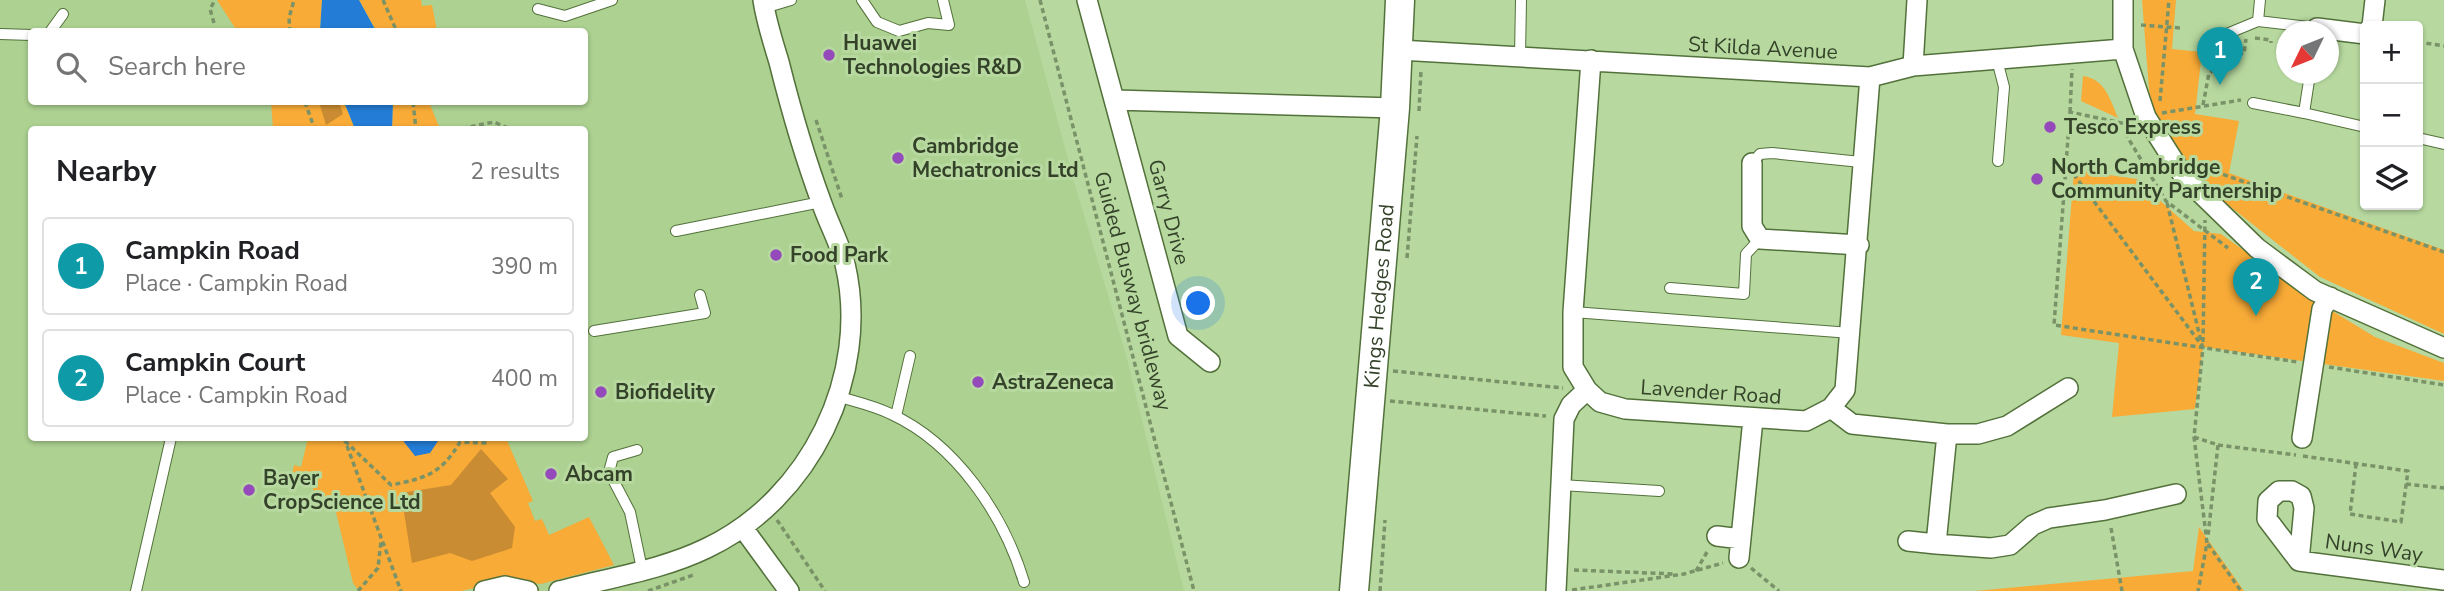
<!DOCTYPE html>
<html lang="en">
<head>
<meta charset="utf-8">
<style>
	body { margin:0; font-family:"Nunito Sans",sans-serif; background:#f2f2f2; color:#202124 }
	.controls { position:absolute; right:21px; top:21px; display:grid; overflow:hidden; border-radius:7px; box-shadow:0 2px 5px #0004 }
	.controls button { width:63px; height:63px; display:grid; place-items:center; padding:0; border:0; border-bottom:2px solid #e0e0e0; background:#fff; color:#202124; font:35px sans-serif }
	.compass { position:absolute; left:2276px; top:21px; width:63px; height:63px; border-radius:50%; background:#fff; box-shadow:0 2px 5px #0004; rotate:227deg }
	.you { position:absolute; left:1199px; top:304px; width:24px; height:24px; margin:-18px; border:5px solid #fff; border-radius:50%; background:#1a73e8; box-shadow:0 0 0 10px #1a73e833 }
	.badge { display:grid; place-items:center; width:46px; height:46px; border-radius:50%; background:#b45309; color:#fff; font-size:23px; font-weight:700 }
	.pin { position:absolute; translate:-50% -58px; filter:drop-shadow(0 2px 4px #0008) }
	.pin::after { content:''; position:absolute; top:37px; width:24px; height:21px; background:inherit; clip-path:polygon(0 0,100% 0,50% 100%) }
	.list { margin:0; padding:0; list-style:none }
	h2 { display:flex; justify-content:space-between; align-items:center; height:91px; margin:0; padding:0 28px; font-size:30px }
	h2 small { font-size:23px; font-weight:400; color:#757577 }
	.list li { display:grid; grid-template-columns:46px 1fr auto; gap:21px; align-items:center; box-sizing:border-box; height:98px; margin:0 14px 14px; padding:0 14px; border:2px solid #e0e0e0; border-radius:7px }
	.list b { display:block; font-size:26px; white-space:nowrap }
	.list p { margin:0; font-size:23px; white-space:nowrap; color:#757577 }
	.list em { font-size:23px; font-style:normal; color:#757577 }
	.icon { flex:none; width:38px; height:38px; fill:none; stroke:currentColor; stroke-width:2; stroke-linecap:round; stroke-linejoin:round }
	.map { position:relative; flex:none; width:2444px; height:591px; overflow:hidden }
	.search { position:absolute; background:#fff; box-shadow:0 2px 5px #0004; left:28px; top:28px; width:560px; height:77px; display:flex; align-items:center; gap:18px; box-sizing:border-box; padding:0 24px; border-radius:7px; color:#757577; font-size:26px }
	.panel { position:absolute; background:#fff; box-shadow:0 2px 5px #0004; left:28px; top:126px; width:560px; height:315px; border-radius:7px }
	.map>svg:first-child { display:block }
	.built { fill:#acd190; fill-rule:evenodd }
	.green { fill:#f8ab37 }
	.forest { fill:#c98c32 }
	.water { fill:#237cd5 }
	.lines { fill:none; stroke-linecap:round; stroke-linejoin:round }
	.lane-casing { stroke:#53713b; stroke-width:12 }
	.street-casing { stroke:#53713b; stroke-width:22 }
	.secondary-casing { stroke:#53713b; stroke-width:31 }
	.path { stroke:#799268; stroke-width:3.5; stroke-dasharray:5 3.5; stroke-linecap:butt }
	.lane { stroke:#fff; stroke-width:10 }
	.street { stroke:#fff; stroke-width:19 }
	.secondary { stroke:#fff; stroke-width:28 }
	.poi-dot { fill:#954abb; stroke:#b7d99f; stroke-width:2.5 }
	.labels { text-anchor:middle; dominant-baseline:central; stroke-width:6; stroke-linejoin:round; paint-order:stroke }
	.poi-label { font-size:21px; font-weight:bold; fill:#34422a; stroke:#b7d99f; text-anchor:start }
	.street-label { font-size:21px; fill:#34422a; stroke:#b7d99f }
</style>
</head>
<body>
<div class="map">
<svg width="2444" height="591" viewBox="0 0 2444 591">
	<rect width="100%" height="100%" fill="#b7d99f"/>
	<path class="built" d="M0 0H1025L1075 185 1126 355 1184 591H0ZM32 32H584V102H32ZM32 130H584V438H32Z"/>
	<path class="green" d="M217 0H322L320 31H237Z
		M359 0H421L422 6 432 5 437 31H376Z
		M2142 0H2176L2172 49 2202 52 2195 114 2239 121 2229 173 2444 250V334L2320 277 2209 190 2170 146 2150 102Z
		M2083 76C2105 79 2110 99 2118 118L2081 101Z
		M271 102H344L355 129H273Z
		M393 102H429L440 129H392Z
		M2074 170 2144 180 2155 196 2194 231 2221 234 2306 295 2375 337 2444 363V381L2203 347 2195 409 2112 417 2119 343 2061 335Z
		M308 438H401L416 456 440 438H506L533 501 528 503 535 521 542 519 549 535 589 517 614 565 541 584 510 580 461 591H359L353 583 335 508 323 510 313 499V484L291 479 294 465 301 467Z
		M2199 527 2244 591H1975L2193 571Z"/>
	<path class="forest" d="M319 102H339L343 114 326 125Z
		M481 449 508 479 490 493 515 527 512 548 472 561 450 553 412 563 401 493 451 485Z"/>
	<path class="water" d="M322 0H359L376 31H320Z
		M344 102H393L392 129H355Z
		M401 438H440L430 453 415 456Z"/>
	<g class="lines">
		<defs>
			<path id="lane" d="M862 0 877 22 899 31 928 23 949 25 943 0
				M2260 0 2258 21 2317 28 2316 31
				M764 8 791 0
				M538 9 565 16 612 0
				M50 32 63 14
				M2229 33 2258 21
				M0 34 32 35
				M1520 56 1521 0
				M1997 60 2004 87 1998 161
				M2310 74 2304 113 2365 127
				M2253 103 2304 113
				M2418 138 2444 144
				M1752 163 1760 154 1772 153 1861 162
				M676 231 821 202
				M1670 288 1744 294 1746 254 1760 239
				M1573 312 1851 333
				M594 331 705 313 700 295
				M840 397C857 402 875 406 891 414 956 444 1004 515 1024 582
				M896 416 910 356
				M637 450 613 457 609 472 630 512 642 569
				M1561 485 1659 491
				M136 591 171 438"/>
			<path id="street" d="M1087 0 1178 336 1210 362
				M2123 0V49L2146 117 2184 177 2257 248 2315 291 2444 348
				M2372 26 2375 0
				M2317 28 2365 34
				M1399 50 1870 77 1913 66 2123 49
				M1591 60 1573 312V367L1587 390 1600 402 1625 409 1806 421 1831 408 1845 390 1870 77
				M1913 66 1917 0
				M1115 100 1395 108
				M1752 163V226L1760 239 1859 245
				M1831 408 1852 424 1947 434H1978L2007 426 2068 388
				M1947 434 1936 544 1991 548 2010 545 2033 525 2049 518 2105 510 2176 494
				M2302 438 2322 309 2330 297
				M743 528 789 591
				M1717 536 1741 539
				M1908 541 1936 544
				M1739 558 1753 419
				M2299 561 2304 508 2301 496 2292 491H2279L2268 501 2267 519 2299 561 2444 580
				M484 591 505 586 528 591
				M559 591C608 578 662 570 707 548 810 499 871 375 845 264 840 244 829 224 822 204 805 158 791 110 779 62 773 42 766 21 763 0
				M1556 591 1564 419 1571 405 1587 390"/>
			<g id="secondary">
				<path id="s1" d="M1354 591 1395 108 1400 0"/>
			</g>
		</defs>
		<use href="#lane" class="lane-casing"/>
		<use href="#street" class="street-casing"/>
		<use href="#secondary" class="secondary-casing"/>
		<path class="path" d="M383 0 397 32
			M1040 0 1194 591
			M214 23 210 9 215 0
			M2141 25 2181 28
			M290 32 289 18 294 0
			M2255 38 2271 40V43
			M2418 42 2444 46
			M2160 101 2169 0
			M305 102 315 130
			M413 102 416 130
			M2203 105 2209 73 2239 53 2244 54 2246 39
			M1419 111 1421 70
			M2070 112 2072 69
			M2162 113 2241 100
			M816 120 842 199
			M2131 122 2126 124 2070 112 2066 164 2203 347 2194 437 2207 543 2198 591
			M2126 124 2128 138 2166 201 2228 248
			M454 130 494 122 512 130
			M2066 166 2054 325 2297 362
			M2199 166 2444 252
			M2167 203 2202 345
			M1407 258 1417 136
			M2203 342 2205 220
			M2329 367 2444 385
			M1393 371 1563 388
			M1390 401 1546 416
			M2194 437 2218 445 2208 536
			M344 438 401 591
			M345 441 391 485C426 478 441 474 460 442L485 443 484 438
			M2218 445 2296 455
			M2303 456 2408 471 2401 522 2350 514 2356 464
			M2406 484 2444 488
			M777 520 825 591
			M2111 528 2122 591
			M2208 544 2241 591
			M1751 568 1779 591
			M1574 570 1675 574
			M1696 571 1707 552
			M1572 590 1684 574 1723 563
			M358 591 378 568 381 541
			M648 591 696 574
			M1380 591 1385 520"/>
		<use href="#lane" class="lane"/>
		<use href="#street" class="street"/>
		<use href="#secondary" class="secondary"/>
	</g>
	<g class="poi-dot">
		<circle cx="829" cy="55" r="7"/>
		<circle cx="2050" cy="127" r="7"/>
		<circle cx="898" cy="158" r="7"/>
		<circle cx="2037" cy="179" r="7"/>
		<circle cx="776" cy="255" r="7"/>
		<circle cx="978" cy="382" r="7"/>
		<circle cx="601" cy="392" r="7"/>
		<circle cx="551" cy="474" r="7"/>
		<circle cx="249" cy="490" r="7"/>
	</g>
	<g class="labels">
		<g class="poi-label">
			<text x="843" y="43">Huawei<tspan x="843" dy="24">Technologies R&amp;D</tspan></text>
			<text x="2064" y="127">Tesco Express</text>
			<text x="912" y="146">Cambridge<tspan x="912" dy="24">Mechatronics Ltd</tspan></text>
			<text x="2051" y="167">North Cambridge<tspan x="2051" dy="24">Community Partnership</tspan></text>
			<text x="790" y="255">Food Park</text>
			<text x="992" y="382">AstraZeneca</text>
			<text x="615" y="392">Biofidelity</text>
			<text x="565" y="474">Abcam</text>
			<text x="263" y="478">Bayer<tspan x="263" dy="24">CropScience Ltd</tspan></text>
		</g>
		<g class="street-label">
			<text transform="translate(1763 48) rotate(3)">St Kilda Avenue</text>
			<text transform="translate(1169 212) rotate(75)">Garry Drive</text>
			<text transform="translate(1133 291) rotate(75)">Guided Busway bridleway</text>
			<text stroke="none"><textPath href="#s1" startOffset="296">Kings Hedges Road</textPath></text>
			<text transform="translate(1711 392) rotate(4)">Lavender Road</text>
			<text transform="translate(2374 548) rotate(8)">Nuns Way</text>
		</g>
	</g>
</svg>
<div class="controls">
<button>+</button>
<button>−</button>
<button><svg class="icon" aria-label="layers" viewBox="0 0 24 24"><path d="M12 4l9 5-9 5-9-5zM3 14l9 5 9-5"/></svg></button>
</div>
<svg class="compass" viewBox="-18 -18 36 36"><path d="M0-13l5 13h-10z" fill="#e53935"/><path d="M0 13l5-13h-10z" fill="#757577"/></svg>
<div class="you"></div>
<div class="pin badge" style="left:2220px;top:85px;background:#0f9aa8">1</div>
<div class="pin badge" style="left:2256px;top:316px;background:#0f9aa8">2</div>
<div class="search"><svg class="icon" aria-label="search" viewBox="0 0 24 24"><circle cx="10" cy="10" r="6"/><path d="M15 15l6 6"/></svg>Search here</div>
<section class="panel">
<h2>Nearby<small>2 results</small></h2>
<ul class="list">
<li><span class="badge" style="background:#0f9aa8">1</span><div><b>Campkin Road</b><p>Place · Campkin Road</p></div><em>390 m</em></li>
<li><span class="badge" style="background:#0f9aa8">2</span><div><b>Campkin Court</b><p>Place · Campkin Road</p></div><em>400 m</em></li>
</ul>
</section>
</div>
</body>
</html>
